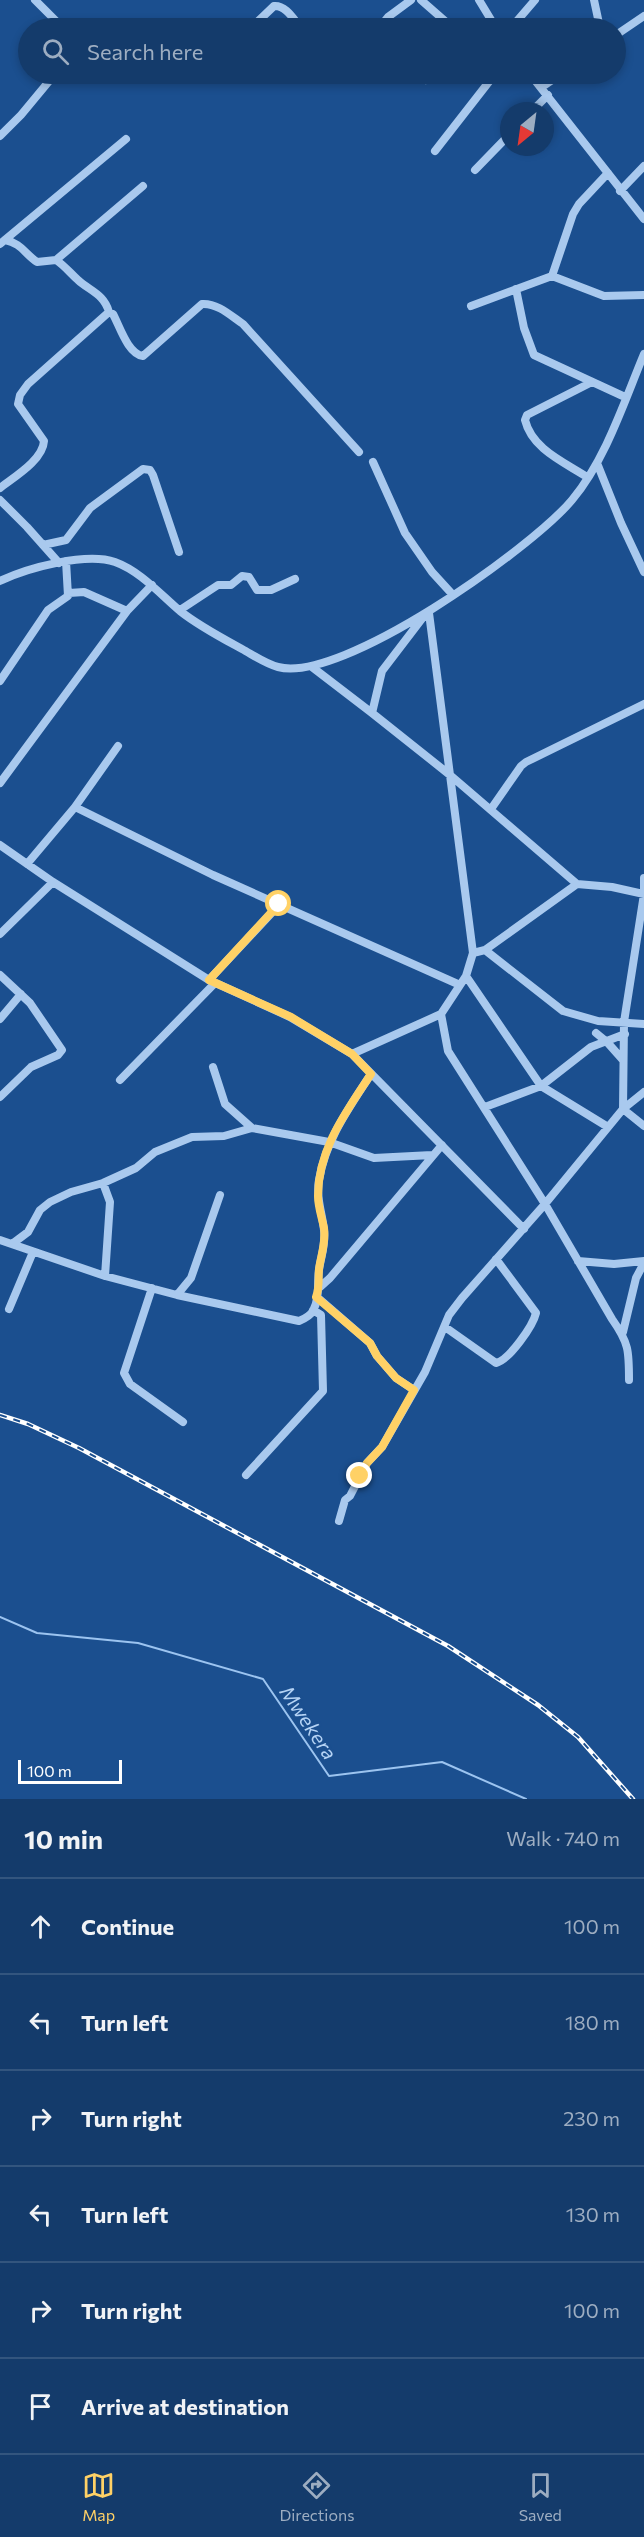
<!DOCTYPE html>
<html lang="en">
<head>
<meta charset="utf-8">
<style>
	body { margin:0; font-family:Commissioner,sans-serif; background:#1d4271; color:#f1f3f6 }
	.compass { position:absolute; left:500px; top:102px; width:54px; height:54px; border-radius:50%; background:#143b6b; box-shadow:0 3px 9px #0003; rotate:209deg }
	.scale { position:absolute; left:18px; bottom:15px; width:104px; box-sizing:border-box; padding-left:6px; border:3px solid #fff; border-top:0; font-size:16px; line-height:21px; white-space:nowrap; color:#fff; -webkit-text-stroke:4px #1b4f8f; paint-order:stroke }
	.stop { position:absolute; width:18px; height:18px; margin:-14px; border:4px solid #ffd166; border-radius:50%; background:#fff }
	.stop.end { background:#ffd166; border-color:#fff; box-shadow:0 2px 6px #0008 }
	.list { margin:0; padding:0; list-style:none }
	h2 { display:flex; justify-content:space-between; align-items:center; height:78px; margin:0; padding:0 24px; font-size:26px }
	h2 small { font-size:20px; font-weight:400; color:#9dadc1 }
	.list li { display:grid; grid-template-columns:39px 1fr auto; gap:18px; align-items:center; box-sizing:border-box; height:96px; padding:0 24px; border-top:2px solid #33557e }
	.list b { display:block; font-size:22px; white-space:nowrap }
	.list em { font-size:20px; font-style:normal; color:#9dadc1 }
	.icon { flex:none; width:33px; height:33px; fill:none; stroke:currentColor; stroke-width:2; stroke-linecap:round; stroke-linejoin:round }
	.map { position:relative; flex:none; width:644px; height:1799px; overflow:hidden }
	.search { position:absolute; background:#143b6b; box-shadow:0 3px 9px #0003; left:18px; right:18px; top:18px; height:66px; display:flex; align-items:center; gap:15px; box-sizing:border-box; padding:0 21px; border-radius:33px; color:#9dadc1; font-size:22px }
	.sheet { height:654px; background:#143b6b }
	nav { display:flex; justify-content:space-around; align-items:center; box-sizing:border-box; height:84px; border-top:2px solid #33557e; background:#143b6b; font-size:16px; color:#9dadc1 }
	nav a { display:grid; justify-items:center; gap:3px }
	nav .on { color:#ffd166 }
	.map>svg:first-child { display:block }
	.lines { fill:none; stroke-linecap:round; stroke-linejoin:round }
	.stream { stroke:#9cc4f0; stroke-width:2 }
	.minor { stroke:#a9c9ee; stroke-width:8 }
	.rail-casing { stroke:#fff; stroke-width:4.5 }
	.rail { stroke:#1b4f8f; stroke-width:2; stroke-dasharray:7; stroke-linecap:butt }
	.route { stroke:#ffd166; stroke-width:8 }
	.labels { text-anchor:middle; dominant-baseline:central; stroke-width:5; stroke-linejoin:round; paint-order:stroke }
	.water-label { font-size:20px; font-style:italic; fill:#b5d3f5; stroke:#1b4f8f }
</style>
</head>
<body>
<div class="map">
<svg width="644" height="1799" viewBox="0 0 644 1799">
	<rect width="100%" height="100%" fill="#1b4f8f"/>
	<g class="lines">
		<path class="stream" d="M0 1617 37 1633 138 1643 263 1679 329 1776 442 1762 526 1799"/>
		<path class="minor" d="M35 0 63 28
			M421 0 453 28
			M479 0 496 28
			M594 0 600 28
			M251 28 274 6C286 5 294 20 301 28
			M379 28 388 17 411 0
			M511 28 535 0
			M616 35 644 16
			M530 74 644 219
			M426 80 435 74
			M542 87 561 74
			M532 111 548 95
			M0 136 21 115 55 74
			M435 151 495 74
			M475 170 509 135
			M620 191 644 166
			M5 240C21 243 25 254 37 262L56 260C65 266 70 273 78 280 90 291 104 294 109 312
			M0 244 126 139
			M56 260 143 186
			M552 276 604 296 644 295
			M516 289 524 328 534 355 625 397
			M471 306 552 276 573 214 579 204 608 173
			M373 462 405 533 432 572 453 595
			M597 463 621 523 644 572
			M587 477C564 462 532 449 525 420L527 415 592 382
			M0 488C14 477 43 460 44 441L18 404 20 395 28 384 109 312 113 314C120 327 128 354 143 356L202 304C218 303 231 316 243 324L359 452
			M0 500 27 527 59 563
			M43 545 66 540 90 508 143 469 150 470 153 475 179 552
			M0 581C27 568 86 552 115 562 140 571 160 594 180 611 199 626 220 637 242 649 253 655 266 664 278 667 341 684 531 549 572 500 606 459 624 402 644 354
			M69 593 84 592 127 611
			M180 610 218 585H231L242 576 249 577 257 590H271L295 579
			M429 613 450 775 577 884
			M424 616 382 671 372 713 450 775 473 953 466 976 441 1014 448 1051 545 1204 612 1319C629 1343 629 1351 629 1380
			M312 667 372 713
			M0 681 48 610 68 596 66 561
			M0 783 127 611 152 585
			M75 807 118 746
			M491 809 521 766 526 762 644 704
			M0 845 53 882 209 980 290 1017 352 1054 441 1014
			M27 864 75 807 213 875 460 985
			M0 934 53 882
			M485 950 577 884 612 887 644 894
			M473 953 485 950 563 1011 598 1021 644 1024
			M0 975 30 1003 62 1050 58 1055 31 1067 0 1097
			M466 976 541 1086 608 1127
			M209 980 279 905
			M0 1019 21 994
			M596 1033 607 1042 623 1060
			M352 1054 524 1229
			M213 1067 225 1104 252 1128
			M120 1080 215 983
			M485 1107 541 1086 591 1047 625 1034
			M623 1109 624 1022 644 894V878
			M623 1109 644 1126
			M103 1183 110 1202 105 1276
			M0 1240 105 1276 177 1295 299 1321C304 1319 310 1316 313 1311 320 1298 317 1284 319 1270 321 1256 326 1244 324 1230 322 1212 316 1198 319 1180 326 1139 349 1108 371 1074
			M12 1244 28 1232 40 1210 50 1202 71 1192 103 1183 136 1168 155 1152 192 1137 224 1136 252 1128 329 1142 374 1158 432 1155
			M578 1261 614 1264 644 1261
			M320 1287 330 1278 442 1145
			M152 1288 124 1373 130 1384 183 1422
			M177 1295 191 1278 220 1195
			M317 1297 370 1343 377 1356 396 1378 414 1390
			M9 1309 33 1252
			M445 1327 496 1363C509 1360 533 1326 536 1313L496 1259
			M623 1332 636 1278 644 1263
			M246 1475 323 1391 321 1315 313 1310
			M339 1521 345 1500 350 1496 367 1463 382 1447 425 1372 449 1315 462 1298 545 1204 623 1109 644 1092"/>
		<defs>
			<path id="rail" d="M0 1415 28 1424 79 1448 448 1646 538 1705 578 1737 633 1799"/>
		</defs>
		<use href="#rail" class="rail-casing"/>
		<use href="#rail" class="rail"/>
	</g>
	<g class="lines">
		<path class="route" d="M279 904 209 980 291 1017 352 1054 371 1074C346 1112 318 1149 318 1196 318 1207 322 1218 324 1228 326 1243 321 1255 319 1269 318 1279 320 1287 316 1297L370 1343 377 1356 396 1378 414 1390 382 1447 367 1463 360 1476"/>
	</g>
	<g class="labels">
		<g class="water-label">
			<text transform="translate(309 1722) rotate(56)">Mwekera</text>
		</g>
	</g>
</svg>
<svg class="compass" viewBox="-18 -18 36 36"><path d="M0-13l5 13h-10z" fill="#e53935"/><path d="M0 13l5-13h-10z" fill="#9dadc1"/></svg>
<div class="scale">100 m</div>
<div class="stop" style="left:279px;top:904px"></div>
<div class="stop end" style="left:360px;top:1476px"></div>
<div class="search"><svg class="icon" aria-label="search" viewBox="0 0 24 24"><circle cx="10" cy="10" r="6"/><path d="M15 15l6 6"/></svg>Search here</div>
</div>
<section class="sheet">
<h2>10 min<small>Walk · 740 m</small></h2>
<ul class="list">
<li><svg class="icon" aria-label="ahead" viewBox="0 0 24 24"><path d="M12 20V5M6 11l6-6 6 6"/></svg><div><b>Continue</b></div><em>100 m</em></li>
<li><svg class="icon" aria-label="left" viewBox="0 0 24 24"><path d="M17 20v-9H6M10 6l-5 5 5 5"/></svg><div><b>Turn left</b></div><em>180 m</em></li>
<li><svg class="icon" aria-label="right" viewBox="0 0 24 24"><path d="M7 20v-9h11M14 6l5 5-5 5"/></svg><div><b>Turn right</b></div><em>230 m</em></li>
<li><svg class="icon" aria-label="left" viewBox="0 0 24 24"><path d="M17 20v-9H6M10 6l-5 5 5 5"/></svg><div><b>Turn left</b></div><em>130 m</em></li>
<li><svg class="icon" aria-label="right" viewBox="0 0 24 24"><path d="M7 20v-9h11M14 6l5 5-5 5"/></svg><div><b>Turn right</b></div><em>100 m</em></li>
<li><svg class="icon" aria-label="arrive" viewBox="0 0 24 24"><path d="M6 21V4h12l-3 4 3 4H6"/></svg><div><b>Arrive at destination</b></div></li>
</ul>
</section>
<nav>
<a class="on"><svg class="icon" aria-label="map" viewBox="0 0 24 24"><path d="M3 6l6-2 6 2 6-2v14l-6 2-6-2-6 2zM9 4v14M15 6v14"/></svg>Map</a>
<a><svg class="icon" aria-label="directions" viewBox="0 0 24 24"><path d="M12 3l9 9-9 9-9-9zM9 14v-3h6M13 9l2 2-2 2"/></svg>Directions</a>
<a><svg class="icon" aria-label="saved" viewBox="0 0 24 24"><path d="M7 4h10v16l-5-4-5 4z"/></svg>Saved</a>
</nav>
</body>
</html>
